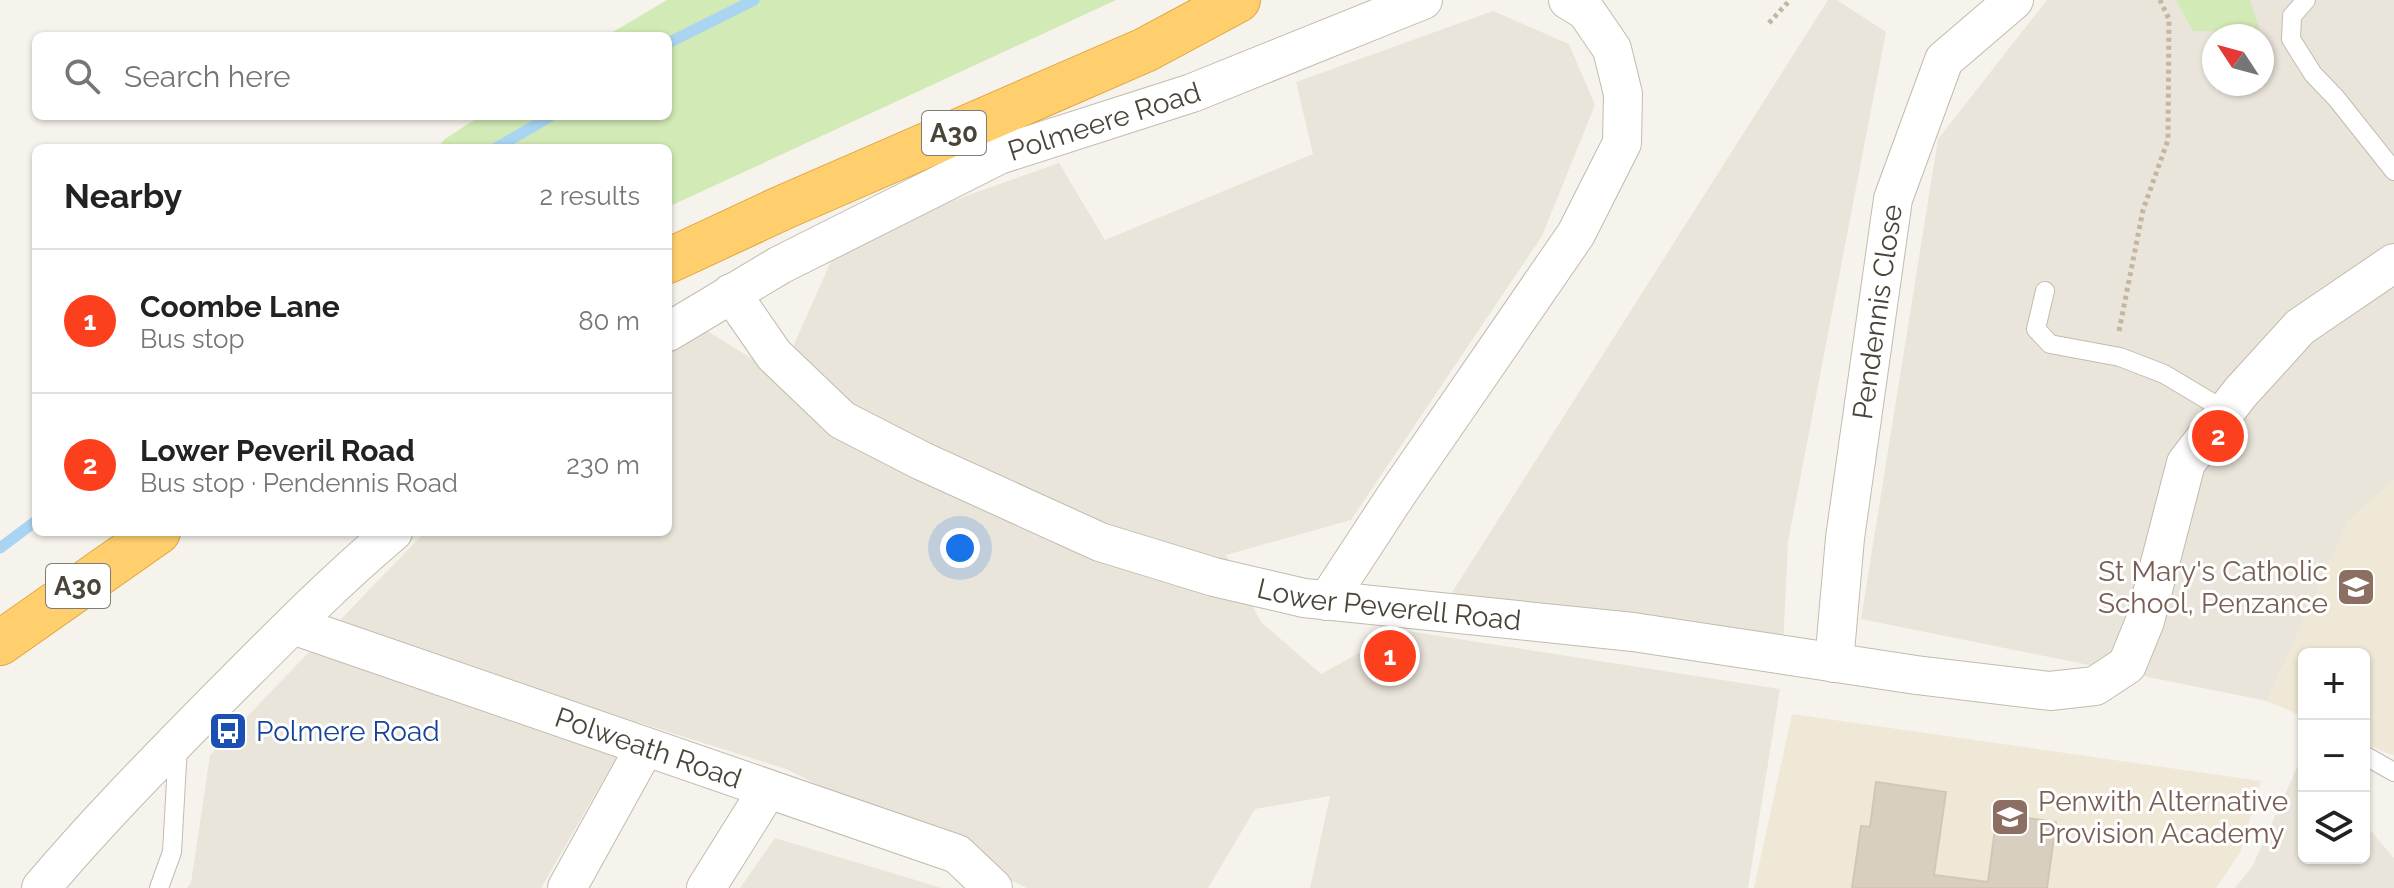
<!DOCTYPE html>
<html lang="en">
<head>
<meta charset="utf-8">
<style>
	body { margin:0; font-family:Raleway,sans-serif; background:#f6f6f6; color:#222 }
	.controls { position:absolute; right:24px; bottom:24px; display:grid; overflow:hidden; border-radius:12px; box-shadow:0 2px 6px #0004 }
	.controls button { width:72px; height:72px; display:grid; place-items:center; padding:0; border:0; border-bottom:2px solid #e0e0e0; background:#fff; color:#222; font:40px sans-serif }
	.compass { position:absolute; left:2202px; top:24px; width:72px; height:72px; border-radius:50%; background:#fff; box-shadow:0 2px 6px #0004; rotate:306deg }
	.you { position:absolute; left:960px; top:548px; width:28px; height:28px; margin:-20px; border:6px solid #fff; border-radius:50%; background:#1a73e8; box-shadow:0 0 0 12px #1a73e833 }
	.badge { display:grid; place-items:center; width:52px; height:52px; border-radius:50%; background:#fc3f1d; color:#fff; font-size:26px; font-weight:700 }
	.pin { position:absolute; translate:-50% -50%; border:4px solid #fff; box-shadow:0 2px 8px #0006 }
	.list { margin:0; padding:0; list-style:none }
	h2 { display:flex; justify-content:space-between; align-items:center; height:104px; margin:0; padding:0 32px; font-size:34px }
	h2 small { font-size:26px; font-weight:400; color:#767676 }
	.list li { display:grid; grid-template-columns:52px 1fr auto; gap:24px; align-items:center; box-sizing:border-box; height:144px; padding:0 32px; border-top:2px solid #e0e0e0 }
	.list b { display:block; font-size:30px; white-space:nowrap }
	.list p { margin:0; font-size:26px; white-space:nowrap; color:#767676 }
	.list em { font-size:26px; font-style:normal; color:#767676 }
	.icon { flex:none; width:44px; height:44px; fill:none; stroke:currentColor; stroke-width:2; stroke-linecap:round; stroke-linejoin:round }
	.map { position:relative; flex:none; width:2394px; height:888px; overflow:hidden }
	.search { position:absolute; background:#fff; box-shadow:0 2px 6px #0004; left:32px; top:32px; width:640px; height:88px; display:flex; align-items:center; gap:20px; box-sizing:border-box; padding:0 28px; border-radius:12px; color:#767676; font-size:30px }
	.panel { position:absolute; background:#fff; box-shadow:0 2px 6px #0004; left:32px; top:144px; width:640px; height:392px; border-radius:12px }
	.map>svg:first-child { display:block }
	.residential { fill:#eae5da; fill-rule:evenodd }
	.education { fill:#efe8d6 }
	.green { fill:#d2eab5 }
	.lines { fill:none; stroke-linecap:round; stroke-linejoin:round }
	.stream { stroke:#a9d4f2; stroke-width:11 }
	.building { fill:#d8cfc1; stroke:#d3c7b4; stroke-width:2 }
	.lane-casing { stroke:#c2bbae; stroke-width:20 }
	.street-casing { stroke:#c2bbae; stroke-width:40 }
	.highway-casing { stroke:#e0a43c; stroke-width:46 }
	.path { stroke:#c4b79f; stroke-width:5; stroke-dasharray:4 4; stroke-linecap:butt }
	.lane { stroke:#fff; stroke-width:18 }
	.street { stroke:#fff; stroke-width:38 }
	.highway { stroke:#ffcf6e; stroke-width:44 }
	.labels { text-anchor:middle; dominant-baseline:central; stroke-width:6; stroke-linejoin:round; paint-order:stroke }
	.shield { fill:#fff; stroke:#817c74; stroke-width:2 }
	.shield-label { font-size:26px; font-weight:bold; fill:#4b4439 }
	.street-label { font-size:28px; fill:#4b4439; stroke:#fff }
	.education-label { font-size:28px; fill:#785e54; stroke:#fff; text-anchor:end }
	.transit-label { font-size:28px; fill:#164399; stroke:#fff; text-anchor:start }
</style>
</head>
<body>
<div class="map">
<svg width="2394" height="888" viewBox="0 0 2394 888">
	<rect width="100%" height="100%" fill="#f6f3ec"/>
	<path class="residential" d="M1828 0H1837L1886 32 1788 542 1783 647 1451 594Z
		M2047 0H2394V481L2349 520 2267 701 1861 619 1938 139ZM2214 36H2262V84H2214Z
		M1493 11 1569 44 1595 105 1542 236 1351 520 1226 555 1261 622 1321 674 1401 630 1780 689 1748 888H1310L1330 796 1255 809 1208 888H1027L786 769 637 722 541 888H187L191 883 210 755 425 532H668V350L699 326 780 376 840 241 1059 163 1105 240 1313 154 1296 82Z
		M2301 759 2304 762V858H2364V823L2394 858V888H2235L2252 867Z
		M775 838 942 888H740Z"/>
	<path class="education" d="M2394 481V756L2364 743V654H2304V717L2267 701 2349 520Z
		M1792 714 2261 781 2240 853 2216 888H1754Z"/>
	<path class="green" d="M667 0H1116L668 207V148H437L445 139 480 116H668V36H606Z
		M2176 0H2250L2260 32 2193 31Z"/>
	<g class="lines">
		<path class="stream" d="M668 43 754 0
			M496 148 551 116
			M0 548 36 521"/>
	</g>
	<path class="building" d="M1876 782 1946 792 1934 875 1988 882 1997 814 2056 822 2047 888H1852L1861 826 1870 827Z"/>
	<g class="lines">
		<defs>
			<path id="lane" d="M2306 0 2292 16 2291 39 2313 74 2336 98 2394 171
				M2045 291 2036 329 2050 344 2120 357 2164 374 2226 411
				M2364 755 2394 772
				M159 888 172 852 178 746"/>
			<g id="street">
				<path id="s1" d="M731 293 774 355 842 420 922 461 1100 542 1214 577 1304 598 1633 632 1916 675 2050 691 2095 686 2127 665 2145 621 2186 463 2240 393 2300 327 2394 263"/>
				<path id="s2" d="M668 332 780 265 999 155 1192 93 1423 0"/>
				<path d="M1327 601 1395 497 1576 234 1622 143 1623 94 1612 49 1586 11 1568 0"/>
				<path id="s3" d="M293 625 957 854 993 888"/>
				<path id="s4" d="M1834 663 1845 538 1893 199 1944 60 2014 0"/>
				<path d="M41 888C95 824 153 765 212 705 271 646 329 586 393 532"/>
				<path d="M567 888 645 747"/>
				<path d="M706 888 768 789"/>
			</g>
			<path id="highway" d="M668 261 784 207 1145 50 1238 0
				M0 643 158 532"/>
		</defs>
		<use href="#lane" class="lane-casing"/>
		<use href="#street" class="street-casing"/>
		<use href="#highway" class="highway-casing"/>
		<path class="path" d="M1769 23 1790 0
			M2119 331 2143 210 2168 140 2169 19 2160 0"/>
		<use href="#lane" class="lane"/>
		<use href="#street" class="street"/>
		<use href="#highway" class="highway"/>
	</g>
	<defs>
		<symbol id="school-square" viewBox="-11 -11 22 22"><rect x="-9" y="-9" width="18" height="18" rx="4" fill="#8d6e63" stroke="#fff"/><path d="M0-5L7-2L0 1L-7-2ZM-4 1L0 2.5L4 1V4Q0 6-4 4Z" fill="#fff"/></symbol>
		<symbol id="bus-square" viewBox="-11 -11 22 22"><rect x="-9" y="-9" width="18" height="18" rx="4" fill="#1a4fb4" stroke="#fff"/><path d="M-5-6H5V4H4V6H2V4H-2V6H-4V4H-5ZM-3.5-4V0h7V-4ZM-3.5 1.2v1.5H-2V1.2ZM2 1.2v1.5H3.5V1.2Z" fill="#fff"/></symbol>
	</defs>
	<g fill-rule="evenodd">
		<use href="#school-square" x="2334" y="565" width="44" height="44"/>
		<use href="#bus-square" x="206" y="709" width="44" height="44"/>
		<use href="#school-square" x="1988" y="795" width="44" height="44"/>
	</g>
	<g class="labels">
		<g class="shield">
			<rect x="922" y="111" width="64" height="44" rx="6"/>
			<rect x="46" y="564" width="64" height="44" rx="6"/>
		</g>
		<g class="shield-label">
			<text x="954" y="133">A30</text>
			<text x="78" y="586">A30</text>
		</g>
		<g class="street-label">
			<text stroke="none"><textPath href="#s2" startOffset="486">Polmeere Road</textPath></text>
			<text stroke="none"><textPath href="#s4" startOffset="354">Pendennis Close</textPath></text>
			<text stroke="none"><textPath href="#s1" startOffset="752">Lower Peverell Road</textPath></text>
			<text stroke="none"><textPath href="#s3" startOffset="376">Polweath Road</textPath></text>
		</g>
		<g class="education-label">
			<text x="2328" y="571">St Mary's Catholic<tspan x="2328" dy="32">School, Penzance</tspan></text>
			<text x="2038" y="801" text-anchor="start">Penwith Alternative<tspan x="2038" dy="32">Provision Academy</tspan></text>
		</g>
		<g class="transit-label">
			<text x="256" y="731">Polmere Road</text>
		</g>
	</g>
</svg>
<div class="controls">
<button>+</button>
<button>−</button>
<button><svg class="icon" aria-label="layers" viewBox="0 0 24 24"><path d="M12 4l9 5-9 5-9-5zM3 14l9 5 9-5"/></svg></button>
</div>
<svg class="compass" viewBox="-18 -18 36 36"><path d="M0-13l5 13h-10z" fill="#e53935"/><path d="M0 13l5-13h-10z" fill="#767676"/></svg>
<div class="you"></div>
<div class="pin badge" style="left:1390px;top:656px">1</div>
<div class="pin badge" style="left:2218px;top:436px">2</div>
<div class="search"><svg class="icon" aria-label="search" viewBox="0 0 24 24"><circle cx="10" cy="10" r="6"/><path d="M15 15l6 6"/></svg>Search here</div>
<section class="panel">
<h2>Nearby<small>2 results</small></h2>
<ul class="list">
<li><span class="badge">1</span><div><b>Coombe Lane</b><p>Bus stop</p></div><em>80 m</em></li>
<li><span class="badge">2</span><div><b>Lower Peveril Road</b><p>Bus stop · Pendennis Road</p></div><em>230 m</em></li>
</ul>
</section>
</div>
</body>
</html>
